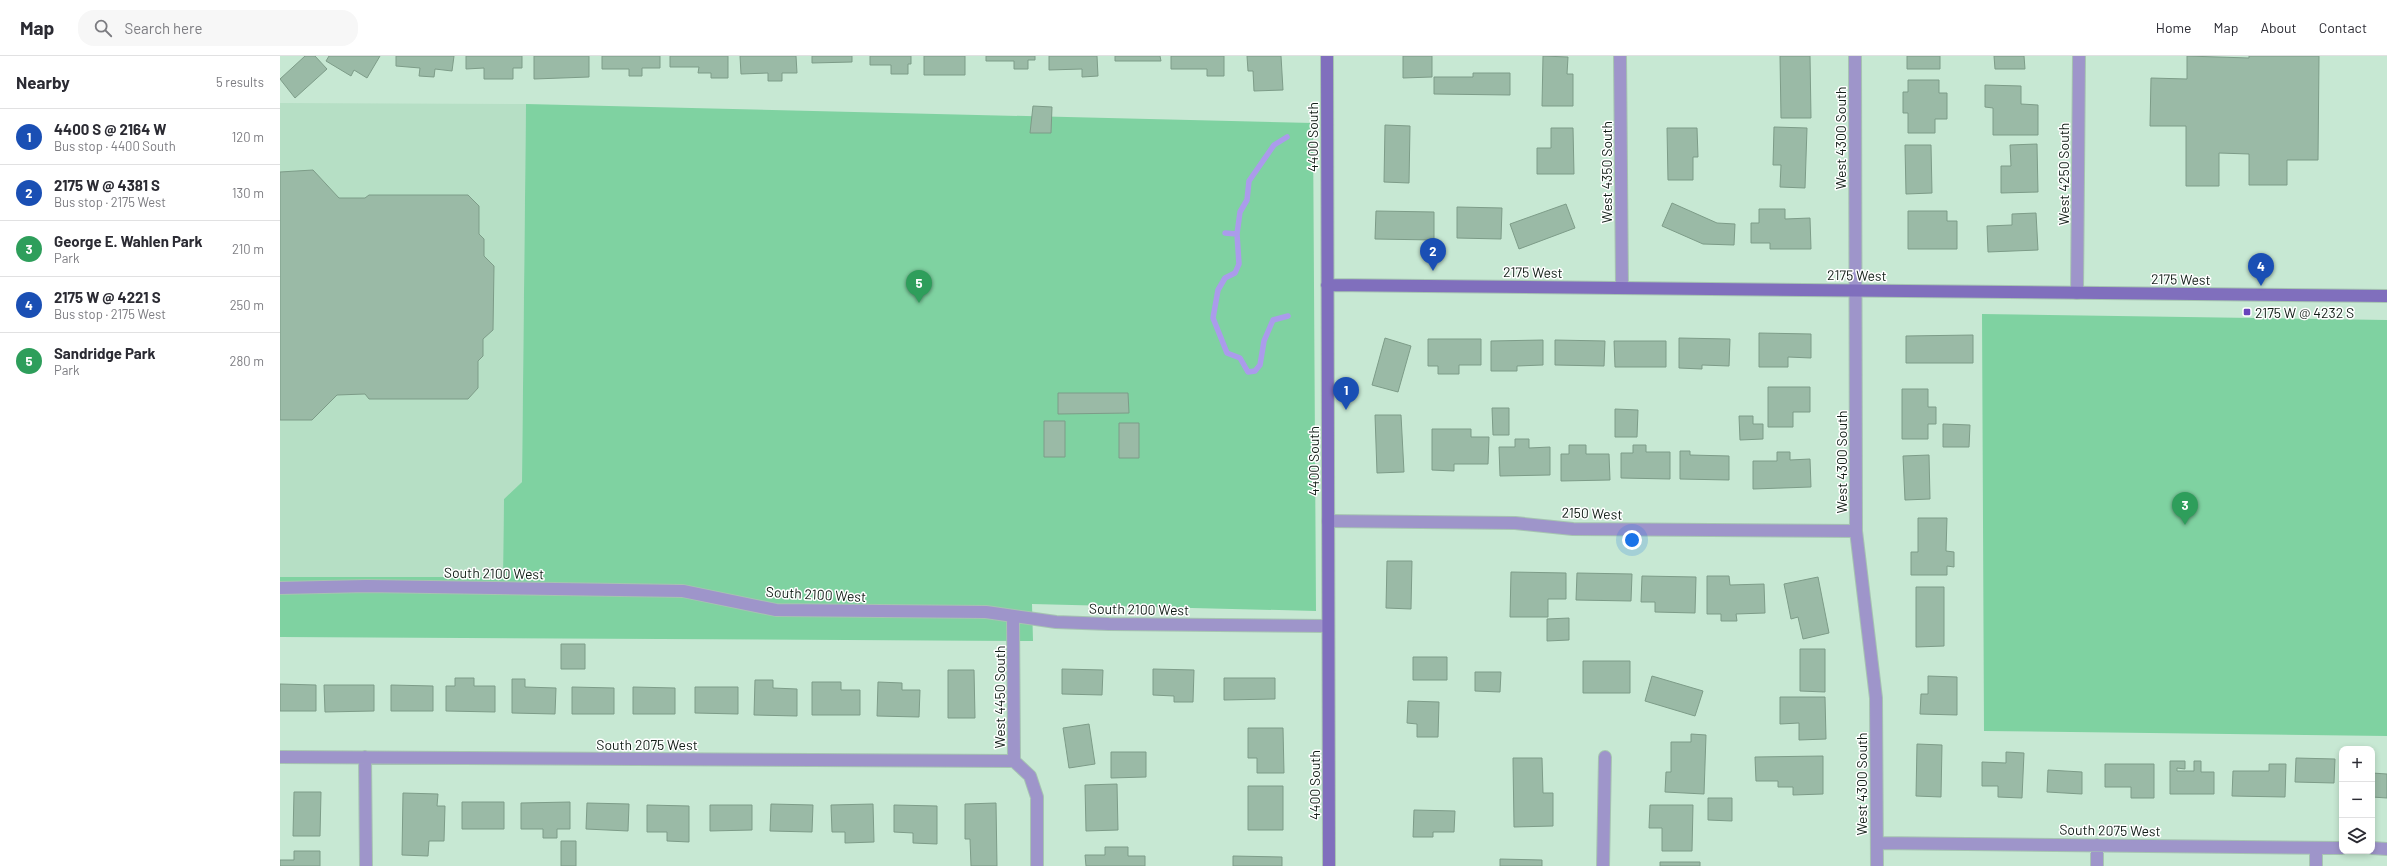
<!DOCTYPE html>
<html lang="en">
<head>
<meta charset="utf-8">
<style>
	body { margin:0; font-family:Barlow,sans-serif; background:#f7f7f7; color:#2b2b33 }
	.controls { position:absolute; right:12px; bottom:12px; display:grid; overflow:hidden; border-radius:8px; box-shadow:0 2px 6px #0003 }
	.controls button { width:36px; height:36px; display:grid; place-items:center; padding:0; border:0; border-bottom:1px solid #e1e1e2; background:#fff; color:#2b2b33; font:20px sans-serif }
	.you { position:absolute; left:1352px; top:484px; width:14px; height:14px; margin:-10px; border:3px solid #fff; border-radius:50%; background:#1a73e8; box-shadow:0 0 0 6px #1a73e833 }
	.badge { display:grid; place-items:center; width:26px; height:26px; border-radius:50%; background:#6844bc; color:#fff; font-size:13px; font-weight:700 }
	.pin { position:absolute; translate:-50% -33px; filter:drop-shadow(0 1px 2px #0008) }
	.pin::after { content:''; position:absolute; top:21px; width:14px; height:12px; background:inherit; clip-path:polygon(0 0,100% 0,50% 100%) }
	.list { margin:0; padding:0; list-style:none }
	h2 { display:flex; justify-content:space-between; align-items:center; height:52px; margin:0; padding:0 16px; font-size:17px }
	h2 small { font-size:13px; font-weight:400; color:#7c7c81 }
	.list li { display:grid; grid-template-columns:26px 1fr auto; gap:12px; align-items:center; box-sizing:border-box; height:56px; padding:0 16px; border-top:1px solid #e1e1e2 }
	.list b { display:block; font-size:15px; white-space:nowrap }
	.list p { margin:0; font-size:13px; white-space:nowrap; color:#7c7c81 }
	.list em { font-size:13px; font-style:normal; color:#7c7c81 }
	.icon { flex:none; width:22px; height:22px; fill:none; stroke:currentColor; stroke-width:2; stroke-linecap:round; stroke-linejoin:round }
	.map { position:relative; flex:none; width:2107px; height:810px; overflow:hidden }
	header { display:flex; align-items:center; gap:24px; box-sizing:border-box; height:56px; padding:0 20px; background:#fff; border-bottom:1px solid #e1e1e2 }
	header strong { font-size:19px }
	nav { display:flex; gap:22px; margin-inline-start:auto; font-size:14px }
	.search { width:280px; height:36px; background:#f7f7f7; display:flex; align-items:center; gap:10px; box-sizing:border-box; padding:0 14px; border-radius:16px; color:#7c7c81; font-size:15px }
	main { display:flex }
	aside { flex:1; background:#fff }
	.map>svg:first-child { display:block }
	.built { fill:#b6dfc5 }
	.green { fill:#7fd2a1 }
	.lines { fill:none; stroke-linecap:round; stroke-linejoin:round }
	.stream { stroke:#ab9beb; stroke-width:5.5 }
	.building { fill:#9abaa6; stroke:#7d9c88 }
	.street-casing { stroke:#a6c4b1; stroke-width:14 }
	.secondary-casing { stroke:#a6c4b1; stroke-width:14 }
	.street { stroke:#9e95ca; stroke-width:12 }
	.secondary { stroke:#806fbd; stroke-width:12 }
	.poi-dot { fill:#6844bc; stroke:#fff; stroke-width:1.5 }
	.labels { text-anchor:middle; dominant-baseline:central; stroke-width:3; stroke-linejoin:round; paint-order:stroke }
	.street-label { font-size:14px; fill:#121e17; stroke:#fff }
	.poi-label { font-size:14px; fill:#121e17; stroke:#fff; text-anchor:start }
</style>
</head>
<body>
<header>
<strong>Map</strong>
<div class="search"><svg class="icon" aria-label="search" viewBox="0 0 24 24"><circle cx="10" cy="10" r="6"/><path d="M15 15l6 6"/></svg>Search here</div>
<nav><a>Home</a><a>Map</a><a>About</a><a>Contact</a></nav>
</header>
<main>
<aside>
<h2>Nearby<small>5 results</small></h2>
<ul class="list">
<li><span class="badge" style="background:#1a4fb4">1</span><div><b>4400 S @ 2164 W</b><p>Bus stop · 4400 South</p></div><em>120 m</em></li>
<li><span class="badge" style="background:#1a4fb4">2</span><div><b>2175 W @ 4381 S</b><p>Bus stop · 2175 West</p></div><em>130 m</em></li>
<li><span class="badge" style="background:#2e9e5b">3</span><div><b>George E. Wahlen Park</b><p>Park</p></div><em>210 m</em></li>
<li><span class="badge" style="background:#1a4fb4">4</span><div><b>2175 W @ 4221 S</b><p>Bus stop · 2175 West</p></div><em>250 m</em></li>
<li><span class="badge" style="background:#2e9e5b">5</span><div><b>Sandridge Park</b><p>Park</p></div><em>280 m</em></li>
</ul>
</aside>
<div class="map">
<svg width="2107" height="810" viewBox="0 0 2107 810">
	<rect width="100%" height="100%" fill="#c7e8d3"/>
	<path class="built" d="M0 47 246 48 242 426 224 443 223 521H0Z"/>
	<path class="green" d="M246 48 1033 67 1036 555 752 548 753 585 0 581V521H223L224 443 242 426Z
		M1702 258 2107 264V680L1704 675Z"/>
	<g class="lines">
		<path class="stream" d="M945 177 957 178 959 208 955 217 945 222 938 234 933 262 947 297 960 302 968 316 975 315 980 309 984 285 993 264 1008 260
			M957 178 960 156 967 144 969 125 994 89 1007 81"/>
	</g>
	<path class="building" d="M25 0H35L47 13 15 42 0 23Z
		M49 0H100L87 22 74 14 71 20 46 5Z
		M116 0H174L172 15 155 13 154 21 139 20 140 12 116 10Z
		M186 0H242V12H233V23H204V12L186 13Z
		M254 0H309V21L254 23Z
		M322 0H380V12H362V20H349V13H322Z
		M390 0H448V22H431V17H418L419 11H390Z
		M460 0H516L517 17H502V25H488V17L461 18Z
		M532 0H572V6L532 7Z
		M590 0H631V8H628V18H611V9H590Z
		M644 0H685V19H644Z
		M706 0H755V4H748V13H734V5H706Z
		M769 0H817L818 20 802 21V13L769 14Z
		M835 0H880L881 5H835Z
		M891 0H944V20H927V13H891Z
		M967 0H1001L1003 34 974 35 973 15H968Z
		M1123 0H1152V21L1123 22Z
		M1263 0 1288 1 1287 18H1293V50H1262Z
		M1500 0H1530L1531 62H1501Z
		M1627 0H1660V13H1627Z
		M1714 0H1744L1745 13H1715Z
		M1907 0 1969 2V0H2039L2038 104H2007V129H1969V98L1939 97V130H1906V70H1870L1871 22 1907 23Z
		M1193 17H1230V39L1154 38V21H1193Z
		M1628 24H1659V37H1667V63H1655V77H1628V57H1623V36H1628Z
		M1705 29 1741 30V48L1758 49V79H1713V52L1705 51Z
		M753 50 772 51 771 77H750Z
		M1105 69 1130 70 1129 127 1104 126Z
		M1494 71 1527 72 1525 132 1500 131 1501 109H1493Z
		M1271 72H1293L1294 118H1257V92H1271Z
		M1387 72H1417L1418 101H1413V124H1388Z
		M1757 88 1758 136 1721 137V110H1731L1730 89Z
		M1625 89H1651L1652 137 1626 138Z
		M33 114 59 142H85L89 139H188L199 150V178L204 183V200L214 210 213 274 203 283V300L198 305V332L188 343H89L85 338 57 339 32 364H0V116Z
		M1392 147 1437 167 1455 168 1454 189 1423 188 1382 170Z
		M1286 148 1295 172 1239 193 1230 168Z
		M1177 151 1222 152 1221 183 1177 182Z
		M1479 153H1505V163L1530 162 1531 193H1490V187H1471V167H1479Z
		M1096 155 1154 156V184L1095 183Z
		M1628 155H1667V165H1677V193H1628Z
		M1756 157 1758 194 1708 196 1707 170 1732 169V158Z
		M1479 277 1531 278V302L1508 301V311H1479Z
		M1693 279V307H1626V280Z
		M1105 282 1131 290 1118 336 1092 329Z
		M1399 282 1450 283 1449 310 1422 309V313L1399 312Z
		M1148 283H1201V309H1179V318H1158V310H1148Z
		M1263 284V309L1237 310V315H1211V285Z
		M1275 284 1325 285 1324 310 1275 309Z
		M1334 285H1386V311H1335Z
		M1488 331H1530V356H1513V371H1488Z
		M1622 333H1648V351H1656V368H1648V383H1622Z
		M778 337H848L849 357 778 358Z
		M1212 352H1229V379H1213Z
		M1335 353 1358 354 1357 381H1335Z
		M1095 359H1121L1124 416 1097 417Z
		M1459 360H1473V368H1483V383L1460 384Z
		M764 365H785V401H764Z
		M839 367H859V402H839Z
		M1663 368 1690 369 1689 391H1663Z
		M1152 373H1191V381H1209L1208 408H1174V415L1152 414Z
		M1235 383H1249V392L1270 391V419L1220 420 1219 391H1235Z
		M1289 389H1306V398H1329L1330 424 1281 425V398H1289Z
		M1353 389H1366V396H1390V423L1341 422V397H1353Z
		M1400 395H1410V399L1449 400V424L1400 423Z
		M1497 396H1510V404L1530 403 1531 431 1473 433V405H1497Z
		M1649 399 1650 443 1625 444 1623 400Z
		M1638 462H1667L1666 495 1674 496V511L1667 510V519H1631V496H1638Z
		M1107 505H1132L1131 553 1106 552Z
		M1231 516 1286 517V543H1268V561H1230Z
		M1297 517 1352 518 1351 545 1296 544Z
		M1362 520 1416 521 1415 557 1375 556V546H1361Z
		M1427 520H1449L1450 529 1484 528 1485 557 1456 558 1457 565H1441V558H1427Z
		M1538 521 1549 577 1523 583 1518 561 1511 563 1504 528Z
		M1636 531H1664V590L1636 591Z
		M1289 562V584L1267 585V563Z
		M281 588H305V613H281Z
		M1520 593H1545V636L1520 635Z
		M1133 601H1167V624H1133Z
		M1303 605H1350V637H1303Z
		M782 613 823 614 822 639 782 638Z
		M873 613 914 614 913 646H894V640L873 639Z
		M668 614H694L695 662H668Z
		M1195 616H1221L1220 636 1195 635Z
		M1372 620 1423 635 1415 660 1365 645Z
		M1648 620 1677 621V659L1640 658 1641 638H1648Z
		M175 622H194V630H215V656L166 655V630H175Z
		M944 622H995V643L944 644Z
		M232 623H245V631L276 632 275 658 232 657Z
		M475 624H493V632L517 633V660L474 659Z
		M532 626H561V634H580V659H532Z
		M598 626 622 627V634H640L639 661 597 660Z
		M0 628 36 629V655H0Z
		M44 629H94V655L45 656Z
		M111 629 153 630V655H111Z
		M292 631 334 632V658H292Z
		M353 631 395 632V658H353Z
		M415 631H458V658L415 657Z
		M1500 641H1545L1546 683 1519 684V667L1500 668Z
		M1128 645 1159 646 1158 681H1137V668L1127 667Z
		M809 668 815 708 789 712 783 672Z
		M968 672H1003L1004 717H977V702H968Z
		M1411 678 1426 679 1424 738 1385 736 1386 716H1391V686H1411Z
		M1637 688 1662 689 1661 741 1636 740Z
		M831 696H866V721L831 722Z
		M1726 696 1744 697 1742 742 1718 741V730H1702V706L1726 707Z
		M1543 700V738L1513 739V731H1498V725H1476L1475 701Z
		M1233 702H1262L1263 737H1273V770L1234 771Z
		M2016 702 2055 703 2054 727 2015 726Z
		M1890 705H1905V713L1897 712V715H1914V705H1921V716H1934V738H1890Z
		M1825 708H1874V742H1851V731H1825Z
		M1989 708H2006L2005 741 1952 740 1953 715H1989Z
		M1768 714 1802 716V738L1767 736Z
		M2092 717 2107 718V742L2092 741Z
		M837 728 838 774 806 775 805 729Z
		M968 730H1003V774H968Z
		M14 736H41L40 780H13Z
		M123 737 158 738 157 750H165L164 785H149L148 800 122 799Z
		M1428 742H1452V765L1428 764Z
		M182 746H224V773H182Z
		M290 746V773H277V782H263V773H241V747Z
		M307 747 349 748 348 775 306 773Z
		M716 747 717 810H691L690 783H685V748Z
		M491 748 533 749 532 776 490 775Z
		M593 748 594 786 565 787V776H552L551 749Z
		M367 749 409 750V786L387 785V776H367Z
		M430 749H472V774L430 775Z
		M614 749 657 750V788L633 787V777L614 776Z
		M1370 749H1413L1412 795H1382V772H1369Z
		M1134 754 1175 755 1174 776H1153V781H1133Z
		M281 785H296V810H281Z
		M825 791H848V800H865V810H806L805 799H825Z
		M14 795H40V810H0V804H14Z
		M953 800 1002 801V810H953Z
		M1220 803 1262 804V810H1220Z
		M1380 806H1420V810H1380Z"/>
	<g class="lines">
		<defs>
			<path id="street" d="M1340 0 1342 232
				M1575 0 1576 475 1596 642 1597 810
				M1797 237 1799 0
				M1048 465 1235 467 1293 473 1576 475
				M0 532 87 530 403 535 496 554 706 556 776 566 829 568 1048 570
				M733 560 734 705 750 720 757 741V810
				M0 701 734 705
				M85 701 86 810
				M1597 787 2062 792
				M1817 789V810
				M2092 792 2107 793
				M1323 810 1325 701
				M2036 810V792"/>
			<path id="secondary" d="M1047 0 1049 810
				M1047 229 2107 240"/>
		</defs>
		<use href="#street" class="street-casing"/>
		<use href="#secondary" class="secondary-casing"/>
		<use href="#street" class="street"/>
		<use href="#secondary" class="secondary"/>
	</g>
	<rect class="poi-dot" x="1963" y="252" width="8" height="8" rx="2"/>
	<g class="labels">
		<g class="street-label">
			<text transform="translate(1032 81) rotate(-90)">4400 South</text>
			<text transform="translate(1560 82) rotate(-90)">West 4300 South</text>
			<text transform="translate(1326 116) rotate(-90)">West 4350 South</text>
			<text transform="translate(1783 118) rotate(-90)">West 4250 South</text>
			<text transform="translate(1253 216) rotate(1)">2175 West</text>
			<text transform="translate(1577 219) rotate(1)">2175 West</text>
			<text transform="translate(1901 223) rotate(1)">2175 West</text>
			<text transform="translate(1033 405) rotate(-90)">4400 South</text>
			<text transform="translate(1561 406) rotate(-90)">West 4300 South</text>
			<text transform="translate(1312 457) rotate(2)">2150 West</text>
			<text transform="translate(214 517) rotate(1)">South 2100 West</text>
			<text transform="translate(536 538) rotate(3)">South 2100 West</text>
			<text transform="translate(859 553) rotate(1)">South 2100 West</text>
			<text transform="translate(719 641) rotate(-90)">West 4450 South</text>
			<text x="367" y="688">South 2075 West</text>
			<text transform="translate(1581 728) rotate(-90)">West 4300 South</text>
			<text transform="translate(1034 729) rotate(-90)">4400 South</text>
			<text transform="translate(1830 774) rotate(1)">South 2075 West</text>
		</g>
		<g class="poi-label">
			<text x="1975" y="256">2175 W @ 4232 S</text>
		</g>
	</g>
</svg>
<div class="controls">
<button>+</button>
<button>−</button>
<button><svg class="icon" aria-label="layers" viewBox="0 0 24 24"><path d="M12 4l9 5-9 5-9-5zM3 14l9 5 9-5"/></svg></button>
</div>
<div class="you"></div>
<div class="pin badge" style="left:1066px;top:354px;background:#1a4fb4">1</div>
<div class="pin badge" style="left:1153px;top:215px;background:#1a4fb4">2</div>
<div class="pin badge" style="left:1905px;top:469px;background:#2e9e5b">3</div>
<div class="pin badge" style="left:1981px;top:230px;background:#1a4fb4">4</div>
<div class="pin badge" style="left:639px;top:247px;background:#2e9e5b">5</div>
</div>
</main>
</body>
</html>
